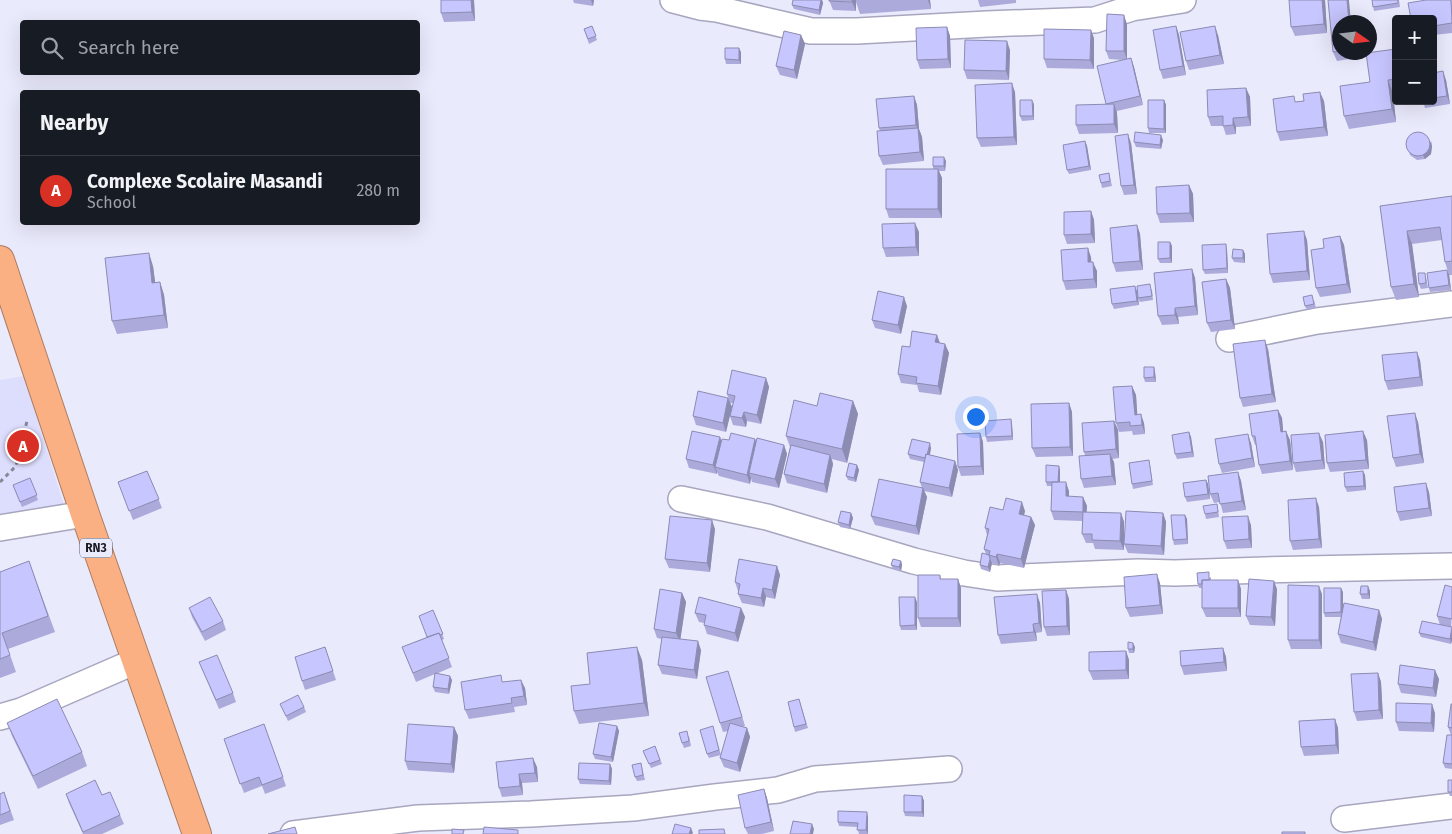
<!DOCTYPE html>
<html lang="en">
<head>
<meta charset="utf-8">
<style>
	body { margin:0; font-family:"Fira Sans",sans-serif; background:#20242c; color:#f1f3f6 }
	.controls { position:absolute; right:15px; top:15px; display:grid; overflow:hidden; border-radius:5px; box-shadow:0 5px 20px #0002 }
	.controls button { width:45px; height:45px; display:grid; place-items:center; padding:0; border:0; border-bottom:1px solid #363941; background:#171b24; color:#f1f3f6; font:25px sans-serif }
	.compass { position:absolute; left:1332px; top:15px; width:45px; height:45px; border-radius:50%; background:#171b24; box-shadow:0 5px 20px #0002; rotate:104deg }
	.you { position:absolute; left:975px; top:416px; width:18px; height:18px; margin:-12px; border:4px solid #fff; border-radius:50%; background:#1a73e8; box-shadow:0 0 0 8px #1a73e833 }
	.badge { display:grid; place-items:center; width:32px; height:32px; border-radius:50%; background:#d93025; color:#fff; font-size:16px; font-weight:700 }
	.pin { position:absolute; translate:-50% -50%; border:2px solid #fff; box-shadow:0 1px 5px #0006 }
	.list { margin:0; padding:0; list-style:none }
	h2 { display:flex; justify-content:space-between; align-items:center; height:65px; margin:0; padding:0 20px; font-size:21px }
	h2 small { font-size:16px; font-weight:400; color:#9ea1a6 }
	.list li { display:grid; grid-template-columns:32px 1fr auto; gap:15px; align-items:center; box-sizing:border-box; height:70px; padding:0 20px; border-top:1px solid #363941 }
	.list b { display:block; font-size:19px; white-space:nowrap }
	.list p { margin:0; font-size:16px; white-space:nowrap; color:#9ea1a6 }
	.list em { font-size:16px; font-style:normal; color:#9ea1a6 }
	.icon { flex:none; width:28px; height:28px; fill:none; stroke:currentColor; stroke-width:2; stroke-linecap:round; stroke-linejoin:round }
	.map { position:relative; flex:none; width:1452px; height:834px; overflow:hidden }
	.search { position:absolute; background:#171b24; box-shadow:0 5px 20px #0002; left:20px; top:20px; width:400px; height:55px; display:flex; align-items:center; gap:12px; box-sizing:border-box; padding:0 18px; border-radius:5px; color:#9ea1a6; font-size:19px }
	.panel { position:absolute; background:#171b24; box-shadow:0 5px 20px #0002; left:20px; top:90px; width:400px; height:135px; border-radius:5px }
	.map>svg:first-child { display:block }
	.built { fill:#ddddfd }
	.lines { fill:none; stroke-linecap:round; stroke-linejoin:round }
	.minor-casing { stroke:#a7a6be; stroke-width:28 }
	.highway-casing { stroke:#ac7c62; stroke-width:30 }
	.path { stroke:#878795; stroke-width:3; stroke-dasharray:4 4; stroke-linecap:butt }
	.minor { stroke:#fff; stroke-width:25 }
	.highway { stroke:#fbb084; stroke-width:28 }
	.wall { fill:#acaadb }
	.shaded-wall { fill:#8c8bb2 }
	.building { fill:#c8c6ff; stroke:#8c8bb2 }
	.labels { text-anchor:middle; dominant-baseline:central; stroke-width:4; stroke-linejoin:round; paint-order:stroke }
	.shield { fill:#eaeafd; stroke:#585864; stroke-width:1 }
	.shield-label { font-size:12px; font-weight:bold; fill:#1a1a23 }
</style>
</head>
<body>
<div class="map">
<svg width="1452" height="834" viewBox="0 0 1452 834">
	<rect width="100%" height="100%" fill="#eaeafd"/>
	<path class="built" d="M24 376 66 512 0 523V380Z"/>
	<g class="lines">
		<defs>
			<path id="minor" d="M673 0 700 7 717 9 811 31H857L987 24 1095 20 1132 8 1183 0
				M1229 339 1317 321 1452 304
				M681 499 767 517 914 561 964 573 997 578 1138 572 1175 573 1264 570 1452 566
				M0 528 85 514
				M0 717 21 711 136 661
				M1344 819 1452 806
				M293 834 418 818 531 814 633 808 715 797 778 790 815 779 949 769"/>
			<path id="highway" d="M0 260 85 514 197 834"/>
		</defs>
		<use href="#minor" class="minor-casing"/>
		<use href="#highway" class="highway-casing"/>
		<path class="path" d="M0 482 16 466 27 421"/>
		<use href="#minor" class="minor"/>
		<use href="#highway" class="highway"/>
	</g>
	<path class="wall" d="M474 0 475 21 444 22 441 13Z
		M573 0H594L593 6 574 3Z
		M793 0H822L823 3 820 15 794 9 792 5Z
		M829 0H930L931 9 860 14 856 2V11L833 10Z
		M978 0H1016V3L980 7Z
		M1325 0 1327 33 1295 36 1291 27Z
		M1372 0H1399L1400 7 1374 11Z
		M1452 0V33L1433 35V19Z
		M1340 22V52H1354L1355 58 1337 61 1333 52Z
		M1127 24V59L1131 58 1134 67 1143 105 1117 111V113L1118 133 1079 134 1076 125 1106 104 1123 60 1109 59 1106 51Z
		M592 26 597 40 589 44 584 29Z
		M1176 26 1179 35 1186 75 1163 79 1160 70Z
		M947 27 950 36 951 68 920 69 917 60Z
		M801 35 805 44 797 79 780 75 776 66Z
		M1218 35 1224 64 1189 70 1186 61Z
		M1094 38V69L1047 68 1044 59Z
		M1396 49V93H1393L1396 122 1349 129 1344 116Z
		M1010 50 1009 80 967 79 964 70Z
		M741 52V64H726L725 59Z
		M1433 73 1446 80 1450 104 1425 108 1423 101H1433Z
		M1246 88 1250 97 1251 126 1236 127V134L1226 135 1223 126H1211L1208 117Z
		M1015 92 1017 145 981 147 977 138Z
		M914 96 917 105 919 129 922 137 924 161 883 165 879 156 880 131 879 128Z
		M1164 100 1166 105V133H1149L1148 128Z
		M1304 101H1324L1328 136 1280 141 1277 132 1296 102Z
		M1034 104V120L1022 121 1020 116Z
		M1163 140 1161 149 1136 147 1134 142Z
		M1085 141 1087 146 1091 170 1069 174 1067 170Z
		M1131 143 1137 194 1124 195 1121 186Z
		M1406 143 1432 146 1431 154 1425 159 1417 160 1410 155Z
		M946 161 945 171H939L942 178V218H889L886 209 933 169V166Z
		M1109 173 1112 186 1102 188 1101 183Z
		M1189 185 1193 194 1194 222 1160 223 1157 214Z
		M1452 196V278V275H1449L1445 262 1442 240 1412 244 1419 297 1396 300 1391 287 1380 206Z
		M1091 211 1094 220 1095 243 1067 244 1064 235Z
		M1137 225 1140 234 1143 270 1116 272 1113 263Z
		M919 232V256L886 257 883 248Z
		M1340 236 1344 245 1351 293 1320 297 1316 288 1324 248Z
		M1307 240 1310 280 1273 283 1270 274Z
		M1170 242 1172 246V263H1160L1158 259Z
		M1227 249 1228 273 1205 274 1203 270Z
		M1243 250 1245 254V263L1234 262 1232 258Z
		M1091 257V262L1097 271V288L1066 290 1063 281Z
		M153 266 155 283 160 282 164 295 168 328 117 334 112 321Z
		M1192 269 1195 278 1198 315 1178 317 1179 324 1162 325 1158 316Z
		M1449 274 1451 290 1430 292 1429 288Z
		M1426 277 1428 288 1421 289 1419 284Z
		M1226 279 1230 288 1235 329 1211 332 1207 323Z
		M1152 289 1153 300 1140 302 1138 298Z
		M1137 291 1139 305 1114 309 1112 304Z
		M1314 300 1316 308 1307 310 1305 306Z
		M907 306 901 334 875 328 872 320Z
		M937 335 940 343 945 344 949 353 941 395 919 392 917 385 901 383 898 374 910 347Z
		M1268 349 1276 402 1243 407 1240 398Z
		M1420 360 1423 386 1388 390 1385 381Z
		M1154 367 1155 372 1156 382H1145L1144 378Z
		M766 378 769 387 761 424 747 421 746 427 733 425 730 416 733 403H730L727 394Z
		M1132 386 1136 395 1137 414 1144 423 1145 434 1133 435 1132 431 1119 432 1116 423Z
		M728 398 732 407 726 432 696 425 693 416Z
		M853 401 858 414 847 463 832 459 833 464 827 493 787 483 784 474 790 447 786 436 817 406Z
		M1069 403 1072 412 1073 456 1036 457 1032 448Z
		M1278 410 1282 418 1283 432 1290 440 1293 470 1262 474 1259 465 1256 445H1255L1252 436Z
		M1011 419 1012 424 1013 440 987 442 986 437Z
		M1114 421 1118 430 1119 458 1112 459 1114 462 1116 485 1084 488 1081 479 1085 455 1084 452Z
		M1418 422 1424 463 1396 467 1393 458Z
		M1189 432 1191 437 1194 457 1177 459 1175 454Z
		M980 433 983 442 984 475 961 476 958 467Z
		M720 437 721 441 755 439 756 442 784 445 787 454 779 488 752 482 751 478 750 484 719 476 717 472V474L689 468 686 459Z
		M1367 440 1369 469 1330 472 1327 463Z
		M1323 442 1325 469 1296 472 1293 463Z
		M1251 443 1255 467 1222 473 1219 464Z
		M931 448 930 455 955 461 958 470 952 497 924 491 927 497 919 535 875 525 871 516 922 488 920 482 924 462 910 459 908 454Z
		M857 465 859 470 856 482 848 480 846 476Z
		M1150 465 1153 485 1133 489 1132 484Z
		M1060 470V482L1069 491V497H1083L1087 506 1086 513H1121L1124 522V550L1095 549 1093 543H1086L1082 534V521L1054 520 1051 511 1052 486H1047L1046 482Z
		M147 471 162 508 133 520 118 482Z
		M1363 471 1365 475 1366 490 1347 492 1345 487Z
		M1238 472 1241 481 1246 510 1223 513 1220 502 1214 503 1210 494Z
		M30 478 38 500 22 507 13 485Z
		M1206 480 1208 484 1210 499 1187 502 1185 497Z
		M1429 492 1432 516 1400 521 1397 512Z
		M1217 504 1218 509 1219 517 1206 519 1205 514Z
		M1319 507 1322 548 1293 550 1290 541Z
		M1003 510 1025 511 1024 515 1031 517 1035 525 1024 568 1000 563 999 566 992 563 990 572 981 569 980 565 986 554 984 549 987 535 985 528Z
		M851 513 853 518 850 529 840 527 838 522Z
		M1163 513 1166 522 1164 555 1128 553 1124 544Z
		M1185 515 1187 519 1188 544 1174 545 1173 540Z
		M1251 525 1252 548 1227 549 1224 541Z
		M715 529 710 572 669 568 665 559Z
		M29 561 55 632 8 649 16 672 0 678V572Z
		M901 561 902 565 901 571 893 569 891 565Z
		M777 566 780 575 775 599 766 597 764 607 742 603 738 594 739 591H738L735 582Z
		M940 575 941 579H958L961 588V627H921L918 618Z
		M1211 577V580H1238L1241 589V617H1206L1202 608V588H1199L1198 584Z
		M1160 583 1163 614 1130 617 1126 608Z
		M1452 587 1451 644 1421 637 1419 633 1440 625 1437 616Z
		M1277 589 1275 626 1250 625 1246 616Z
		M1066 590 1069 599 1070 635 1047 636 1044 627Z
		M1370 591V599H1362L1360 594Z
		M1343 592V610H1379L1382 619 1376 651 1341 643 1338 634 1341 617H1325L1324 613Z
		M682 593 686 602 680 639 701 650 697 679 662 674 658 665 662 639 657 638 654 629Z
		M1322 594V649H1291L1288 640Z
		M917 602V630H901L900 626Z
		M1040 603 1042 632 1036 633 1037 641 1001 644 998 635Z
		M189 608 223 621 226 630 205 641 192 617Z
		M741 608 745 617 738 642 707 634 704 625V623L699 622 695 613Z
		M433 610 444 639 442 640 452 667 436 674 452 680 449 694 435 692 433 687 435 674 416 682 402 647 427 637Z
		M325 647 336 680 305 690 302 681Z
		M1135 647 1134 653H1129L1128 649Z
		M1223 648 1226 657 1227 671 1184 675 1181 666Z
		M1126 651 1129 660V679L1093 680 1089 671Z
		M642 660 649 716 579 724 574 711 590 684Z
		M199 662 233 693 236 702 219 709Z
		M1378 673 1381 682 1383 719 1357 721 1354 712Z
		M1439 679 1436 697 1401 693 1398 684Z
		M731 680 745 726 742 727 747 728 750 737 740 772 724 767 720 758 728 731 723 732 720 723Z
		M503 682 525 688 527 705 514 707 515 712 469 719 465 710Z
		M799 699 808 728 795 732 794 727Z
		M280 704 304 707 306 712 288 721Z
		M1452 704V769L1445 768 1443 763 1451 735 1448 727Z
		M1435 713 1434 732 1399 731 1396 722Z
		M1335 719 1338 728 1339 754 1304 756 1301 747Z
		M7 723 82 752 87 766 38 789 12 736Z
		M264 724 286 786 265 794 262 786 244 793 224 739Z
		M617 726 619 731 613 762 595 759 593 754Z
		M454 727 458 736 454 773 408 770 405 761Z
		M714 731 721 755 709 758 707 754Z
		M689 736 691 746 684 748 682 743Z
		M655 746 662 764 651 768 643 751Z
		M496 762 537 767 538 782 522 783 523 795 502 797 499 788Z
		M641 763 645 780 637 781 635 777Z
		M610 764 612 769 611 785 580 784 578 779Z
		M1452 780V796H1450L1448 792Z
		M764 789 767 798 774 831 762 834H748L745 828Z
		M4 792 14 820 0 825V794Z
		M66 794 102 795 120 815 124 824 102 834H83L69 803Z
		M922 796 924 801V817L905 816 904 812Z
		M868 817V834H859L857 827 839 826 838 822Z"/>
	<path class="shaded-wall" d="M471 0H474L475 21 472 12Z
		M591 0H594L593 6Z
		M821 0H822L823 3 820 15 819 10Z
		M852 0H856V11L852 2Z
		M928 0H930L931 9Z
		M1322 0H1325L1327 33 1324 24Z
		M1347 0H1349V1L1351 22H1349Z
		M1124 15 1127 24V60L1124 51Z
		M1176 26 1179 35 1186 75 1183 66Z
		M1215 26 1218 35 1224 64 1220 55Z
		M947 27 950 36 951 68 948 59Z
		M1091 30 1094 38V69L1090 60Z
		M801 35 805 44 797 79 794 70Z
		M1007 41 1010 50 1009 80 1006 71Z
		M739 48 741 52V64L739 60Z
		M1131 58 1134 67 1143 105 1140 96Z
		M1443 71 1446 80 1450 104 1447 96Z
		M1388 80 1393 93 1396 122 1392 109Z
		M1012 83 1015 92 1017 145 1014 137Z
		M1246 88 1250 97 1251 126 1248 117Z
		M1320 92 1324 101 1328 136 1324 127Z
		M914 96 917 105 919 129 922 137 924 161 920 152 919 133 916 125Z
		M1032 100 1034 104V120L1033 116Z
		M1164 100 1166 105V133L1164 129Z
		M1114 104 1117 113 1118 133 1114 124Z
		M1233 118 1236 127V134L1233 125Z
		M1128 134 1131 143 1137 194 1134 185Z
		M1161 135 1163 140 1161 149 1160 145Z
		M1085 141 1087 146 1091 170 1089 166Z
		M1431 141 1432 146 1431 154 1425 159 1423 155Z
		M944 157 946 161 945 171 944 166Z
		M938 169 942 178V218L938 209Z
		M1189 185 1193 194 1194 222 1190 213Z
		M1091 211 1094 220 1095 243 1091 234Z
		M915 223 919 232V256L916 247Z
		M1137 225 1140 234 1143 270 1140 261Z
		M1304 231 1307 240 1310 280 1307 271Z
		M1407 231 1412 244 1419 297 1414 284Z
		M1340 236 1344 245 1351 293 1347 284Z
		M1170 242 1172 246V263L1170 258Z
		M1226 244 1227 249 1228 273 1227 268Z
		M1088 248 1091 257 1092 271 1088 262Z
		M1243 250 1245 254V263L1243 258Z
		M149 253 153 266 157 296 152 283Z
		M1093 262 1097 271V288L1094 279Z
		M1192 269 1195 278 1198 315 1195 306Z
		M1447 270 1449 274 1451 290 1449 285Z
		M1226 279 1230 288 1235 329 1231 320Z
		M160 282 164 295 168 328 164 315Z
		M1135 286 1137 291 1139 305 1137 301Z
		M904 297 907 306 901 334 898 325Z
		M1175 308 1178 317 1179 324 1175 315Z
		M937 335 940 344 935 342Z
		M1265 340 1268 349 1276 402 1272 394Z
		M945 344 949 353 941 395 938 386Z
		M1417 352 1420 360 1423 386 1420 377Z
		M1154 367 1155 372 1156 382 1154 377Z
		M766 378 769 387 761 424 757 415Z
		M1132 386 1136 395 1138 424 1135 415Z
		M728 398 732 407 726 432 723 423Z
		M853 401 858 414 847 463 842 449Z
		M1069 403 1072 412 1073 456 1070 447Z
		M1278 410 1282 418 1284 441 1281 432Z
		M744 412 747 421 746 427 742 418Z
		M1415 413 1418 422 1424 463 1420 454Z
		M1141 414 1144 423 1145 434 1142 425Z
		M1011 419 1012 424 1013 440 1012 436Z
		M1114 421 1118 430 1119 458 1116 449Z
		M1286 431 1290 440 1293 470 1290 461Z
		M1363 431 1367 440 1369 469 1366 460Z
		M1189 432 1191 437 1194 457 1192 452Z
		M980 433 983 442 984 475 981 466Z
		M1319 433 1323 442 1325 469 1322 460Z
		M1248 434 1251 443 1255 467 1252 458Z
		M720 437 723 446 715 467 717 472V474L713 465Z
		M755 439 758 448 749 473 751 478 750 484 747 475Z
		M930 443 931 448 928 463 927 458Z
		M784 445 787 454 779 488 775 479Z
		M1110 454 1114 462 1116 485 1112 476Z
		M830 455 833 464 827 493 824 484Z
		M955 461 958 470 952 497 949 488Z
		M857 465 859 470 856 482 854 478Z
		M1059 466 1060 470V487L1058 482Z
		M1363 471 1365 475 1366 490 1364 486Z
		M1238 472 1241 481 1246 510 1242 501Z
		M1206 480 1208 484 1210 499 1208 494Z
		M1066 482 1069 491V505L1066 496Z
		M1426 483 1429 492 1432 516 1429 508Z
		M923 488 927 497 919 535 916 526Z
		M1083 497 1087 506 1086 521 1083 512Z
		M1316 498 1319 507 1322 548 1319 539Z
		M1022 502 1025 511 1022 523 1019 514Z
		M851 513 853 518 850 529 849 525Z
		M1121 513 1124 522V550L1120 541Z
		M1163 513 1166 522 1164 555 1161 546Z
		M1185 515 1187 519 1188 544 1187 539Z
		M1248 516 1251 525 1252 548 1249 539Z
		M1031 517 1035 525 1024 568 1021 559Z
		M712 520 715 529 710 572 707 563Z
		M997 554 1000 563 999 566 996 557Z
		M990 559 992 563 990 572 988 567Z
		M901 561 902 565 901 571 899 567Z
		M777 566 780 575 775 599 772 590Z
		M1157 574 1160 583 1163 614 1160 605Z
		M958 579 961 588V627L958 618Z
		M1238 580 1241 589V617L1238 608Z
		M1274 581 1277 589 1275 626 1271 617Z
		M1319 586 1322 594V649L1319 640Z
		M1368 586 1370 591V599L1368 594Z
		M763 588 766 597 764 607 761 598Z
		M1341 588 1343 592V617L1341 612Z
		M1066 590 1069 599 1070 635 1067 626Z
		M682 593 686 602 680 642 676 633Z
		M1037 594 1040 603 1042 632 1039 623Z
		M915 597 917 602V630L915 625Z
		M741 608 745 617 738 642 735 633Z
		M1379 610 1382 619 1376 651 1373 642Z
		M1033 624 1036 633 1037 641 1034 632Z
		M1452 627V641L1451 644 1450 639Z
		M698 641 701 650 697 679 694 670Z
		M1133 643 1135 647 1134 653 1133 649Z
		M637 647 642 660 649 716 644 703Z
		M1223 648 1226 657 1227 671 1224 662Z
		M1126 651 1129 660V679L1126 670Z
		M1435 670 1439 679 1436 697 1433 688Z
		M1378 673 1381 682 1383 719 1379 710Z
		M450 676 452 680 449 694 448 689Z
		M521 680 525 688 527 705 524 696Z
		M1432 704 1435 713 1434 732 1431 723Z
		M1335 719 1338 728 1339 754 1336 745Z
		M617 726 619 731 613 762 611 757Z
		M454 727 458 736 454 773 451 764Z
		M747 728 750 737 740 772 737 763Z
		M533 758 537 767 538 782 535 773Z
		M610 764 612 769 611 785 609 781Z
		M519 774 522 783 523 795 520 786Z
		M764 789 767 798 774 831 771 822Z
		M922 796 924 801V817L922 812Z
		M867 812 868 817V834L866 830Z
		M812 824 814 829 813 834H810Z
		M691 828 693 833 692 834H689Z"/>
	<path class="building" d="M441 0H471L472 12 441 13Z
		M793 0H821L819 10 792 5Z
		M829 0H852V2L829 1Z
		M1289 0H1322L1324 24 1291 27Z
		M1328 0H1347L1349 22H1340V51L1333 52Z
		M1372 0H1398V3L1373 7Z
		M1426 0H1451L1452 23 1433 26V19H1411L1408 3Z
		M1107 14 1124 15V51H1106Z
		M592 26 596 36 588 39 584 29Z
		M1176 26 1183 66 1160 70 1153 30Z
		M1215 26 1220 55 1186 61 1180 32Z
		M947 27 948 59 917 60 916 28Z
		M1044 29 1091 30 1090 60 1044 59Z
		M784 31 801 35 794 70 776 66Z
		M965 40 1007 41 1006 71 964 70Z
		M725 48H739V60L725 59Z
		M1396 49V79L1388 80 1392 109 1344 116 1340 86 1370 82 1366 53Z
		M1131 58 1140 96 1106 104 1097 66Z
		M1443 71 1447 96 1433 98V73Z
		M1012 83 1014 137 977 138 975 85Z
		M1246 88 1248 117 1233 118V125L1223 126V116L1208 117 1207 90Z
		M1320 92 1324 127 1277 132 1273 99 1294 96 1295 102 1304 101 1303 94Z
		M914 96 916 125 879 128 876 99Z
		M1020 100H1032L1033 116H1020Z
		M1148 100H1164V129L1148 128Z
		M1114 104V124L1076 125V105Z
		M918 128 920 152 879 156 877 131Z
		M1135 132 1161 135 1160 145 1134 142Z
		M1406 144a12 12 0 1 1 24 0a12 12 0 1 1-24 0Z
		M1128 134 1134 185 1121 186 1115 136Z
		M1085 141 1089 166 1067 170 1063 145Z
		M933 157H944V166H933Z
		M886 169H938V209H886Z
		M1109 173 1110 181 1101 183 1099 175Z
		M1189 185 1190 213 1157 214 1156 187Z
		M1452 196V261L1445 262 1440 227 1407 231 1414 284 1391 287 1380 206Z
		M1091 211V234L1064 235V212Z
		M915 223 916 247 883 248 882 224Z
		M1137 225 1140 261 1113 263 1110 228Z
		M1304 231 1307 271 1270 274 1267 234Z
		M1340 236 1347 284 1316 288 1311 250 1324 248 1323 239Z
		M1158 242H1170V258L1158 259Z
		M1226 244 1227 268 1203 270 1202 245Z
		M1088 248V262H1093L1094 279 1063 281 1061 250Z
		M1233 249 1243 250V258H1232Z
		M149 253 152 283 160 282 164 315 112 321 105 258Z
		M1192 269 1195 306 1175 308V315L1158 316 1154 273Z
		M1447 270 1449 285 1429 288 1427 273Z
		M1418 273H1425L1426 283 1419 284Z
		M1226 279 1231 320 1207 323 1202 282Z
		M1150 284 1152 296 1138 298 1137 286Z
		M1135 286 1137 301 1112 304 1110 289Z
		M878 291 904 297 898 325 872 320Z
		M1312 295 1314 304 1305 306 1303 297Z
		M912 331 937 335 935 342 945 344 938 386 916 383 917 377 898 374 902 346 910 347Z
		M1265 340 1272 394 1240 398 1233 344Z
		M1417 352 1420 377 1385 381 1382 355Z
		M1144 367H1154V377L1144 378Z
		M732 370 766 378 757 415 744 412 742 418 730 416 735 396 727 394Z
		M1132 386 1135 415 1141 414 1142 425 1130 426V422L1116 423 1113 387Z
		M698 391 728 398 723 423 693 416Z
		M820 393 853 401 842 449 786 436 794 400 817 406Z
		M1069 403 1070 447 1032 448 1031 404Z
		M1278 410 1281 432 1286 431 1290 461 1259 465 1255 436H1252L1249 414Z
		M1415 413 1420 454 1393 458 1387 416Z
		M1011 419 1012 436 986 437 985 421Z
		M1114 421 1116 449 1084 452 1082 423Z
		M692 431 720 437 713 465 686 459Z
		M1363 431 1366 460 1327 463 1325 435Z
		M1189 432 1192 452 1175 454 1172 435Z
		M731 433 755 439 747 475 715 467 722 439 729 440Z
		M980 433 981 466 958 467 957 434Z
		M1319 433 1322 460 1293 463 1291 435Z
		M1248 434 1252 458 1219 464 1215 439Z
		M757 438 784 445 775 479 749 473Z
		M912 439 930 443 927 455 926 454 925 458 908 454Z
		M791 445 830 455 824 484 784 474Z
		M926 454 955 461 949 488 920 482Z
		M1110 454 1112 476 1081 479 1079 456Z
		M1149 460 1152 481 1132 484 1129 463Z
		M849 463 857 465 854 478 846 476Z
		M1046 465 1059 466 1058 482H1046Z
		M147 471 159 499 129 511 118 482Z
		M1363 471 1364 486 1345 487 1344 473Z
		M1238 472 1242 501 1220 504 1218 493 1210 494 1208 476Z
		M30 478 37 495 20 502 13 485Z
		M879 479 923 488 916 526 871 516Z
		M1206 480 1208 494 1185 497 1183 483Z
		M1052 482H1066V496L1083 497V512L1051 511Z
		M1426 483 1429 508 1397 512 1394 487Z
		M1006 498 1022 502 1019 514 1031 517 1021 559 997 554 996 557 989 555 990 551 984 549 989 529 985 528 990 507 1003 510Z
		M1316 498 1319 539 1290 541 1288 500Z
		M1217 504 1218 512 1205 514 1203 506Z
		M841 511 851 513 849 525 838 522Z
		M1126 511 1163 513 1161 546 1124 544Z
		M1083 512 1121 513 1120 541 1092 540V534H1082Z
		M1171 515H1185L1187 539 1173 540Z
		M670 516 712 520 707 563 665 559Z
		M1248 516 1249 539 1224 541 1222 517Z
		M982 553 989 555 990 559 988 567 980 565Z
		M739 559 777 566 772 590 763 588 761 598 738 594 740 584 735 582Z
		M893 559 901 561 899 567 891 565Z
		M29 561 48 616 2 633 10 655 0 659V572Z
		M1209 572V580H1202V584H1198L1197 573Z
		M1157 574 1160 605 1126 608 1124 577Z
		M918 575H940V579H958V618H918Z
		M1249 579 1274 581 1271 617 1246 616Z
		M1202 580H1238V608H1202Z
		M1288 585 1319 586V640H1288Z
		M1445 585 1452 587V619L1437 616Z
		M1361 586H1368V594H1360Z
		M1324 588H1341V612L1324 613Z
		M660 589 682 593 676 633 654 629Z
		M1066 590 1067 626 1044 627 1042 591Z
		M1037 594 1039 623 1033 624 1034 632 998 635 994 597Z
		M210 597 223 621 202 632 189 608Z
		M699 597 741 608 735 633 704 625 706 615 695 613Z
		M899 597H915V625L900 626Z
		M1344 603 1379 610 1373 642 1338 634Z
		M433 610 443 634 440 635 439 633 427 637 419 616Z
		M1422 621 1452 627 1450 639 1419 633Z
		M439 633 449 658 413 673 402 647Z
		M662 637 698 641 694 670 658 665Z
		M1128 642 1133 643V649H1128Z
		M325 647 333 671 302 681 295 657Z
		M637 647 644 703 574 711 571 686 590 684 587 653Z
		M1223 648 1224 662 1181 666 1180 651Z
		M1126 651V670L1089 671V652Z
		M217 655 233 693 216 700 199 662Z
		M1400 665 1435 670 1433 688 1398 684Z
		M728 671 742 717 720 723 706 677Z
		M435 673 450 676 448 689 433 687Z
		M1378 673 1379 710 1354 712 1351 674Z
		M501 675 502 682 521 680 524 696 511 698 512 703 465 710 461 682Z
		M298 695 304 707 286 716 280 704Z
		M57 699 82 752 33 776 7 723Z
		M799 699 806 724 794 727 788 702Z
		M1396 703 1432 704 1431 723 1396 722Z
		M1451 704H1452V728L1448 727Z
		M1335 719 1336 745 1301 747 1299 721Z
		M599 723 617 726 611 757 593 754Z
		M730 723 747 728 737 763 720 758Z
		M264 724 283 777 262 785 259 777 240 784 224 739Z
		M408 724 454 727 451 764 405 761Z
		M713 726 719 750 707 754 700 730Z
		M687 731 689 741 682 743 679 733Z
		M1447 735H1452V764L1443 763Z
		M655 746 660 760 649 764 643 751Z
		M533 758 535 773 519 774 520 786 499 788 496 762Z
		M579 763 610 764 609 781 578 779Z
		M641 763 643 775 635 777 632 765Z
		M95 780 102 795 110 792 120 815 83 832 66 794Z
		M1448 780H1452V792H1448Z
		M764 789 771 822 745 828 738 795Z
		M4 792 10 811 0 815V794Z
		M904 795 922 796V812H904Z
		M838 811 867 812 866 830H857L858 823 838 822Z
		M793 821 812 824 810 834H790Z
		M675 824 691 828 689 834H672Z
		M295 827 297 834H268Z
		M484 827 518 830V834H483Z
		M452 829 464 830 463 834H452Z
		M724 829 725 834H699V830Z
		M1282 832H1305V834H1282Z"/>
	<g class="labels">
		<rect class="shield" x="80" y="538.5" width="32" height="19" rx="4"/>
		<g class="shield-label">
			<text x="96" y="548">RN3</text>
		</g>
	</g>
</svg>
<div class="controls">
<button>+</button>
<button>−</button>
</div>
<svg class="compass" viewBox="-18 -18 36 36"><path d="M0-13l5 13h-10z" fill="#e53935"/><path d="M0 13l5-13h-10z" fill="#9ea1a6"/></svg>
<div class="you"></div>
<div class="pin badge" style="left:23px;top:446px">A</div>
<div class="search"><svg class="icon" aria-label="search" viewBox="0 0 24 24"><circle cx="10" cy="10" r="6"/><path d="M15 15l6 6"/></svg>Search here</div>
<section class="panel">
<h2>Nearby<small></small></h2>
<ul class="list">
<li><span class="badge">A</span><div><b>Complexe Scolaire Masandi</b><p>School</p></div><em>280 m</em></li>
</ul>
</section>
</div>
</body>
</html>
